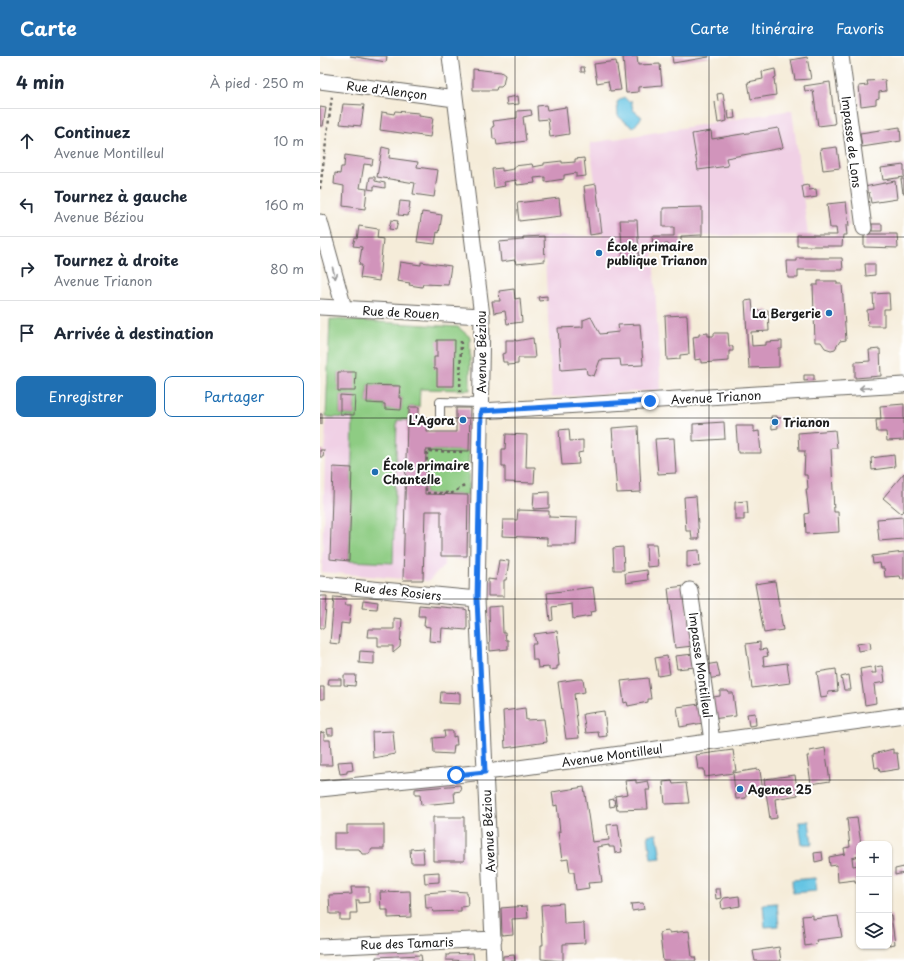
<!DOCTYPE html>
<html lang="fr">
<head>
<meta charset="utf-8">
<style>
	body { margin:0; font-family:"Playpen Sans",sans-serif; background:#f6f6f7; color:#1f2937 }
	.controls { position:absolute; right:12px; bottom:12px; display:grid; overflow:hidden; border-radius:8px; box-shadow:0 1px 3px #0004 }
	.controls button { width:36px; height:36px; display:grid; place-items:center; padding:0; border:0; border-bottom:1px solid #e0e1e3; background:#fff; color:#1f2937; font:20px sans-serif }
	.stop { position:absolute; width:12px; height:12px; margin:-9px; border:3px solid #1a73e8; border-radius:50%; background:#fff }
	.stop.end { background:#1a73e8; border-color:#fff; box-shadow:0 1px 4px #0008 }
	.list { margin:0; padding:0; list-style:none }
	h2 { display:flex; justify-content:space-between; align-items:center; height:52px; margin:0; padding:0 16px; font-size:17px }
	h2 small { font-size:13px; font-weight:400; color:#747a83 }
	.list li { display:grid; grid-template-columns:26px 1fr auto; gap:12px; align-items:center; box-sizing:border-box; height:64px; padding:0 16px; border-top:1px solid #e0e1e3 }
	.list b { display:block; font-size:15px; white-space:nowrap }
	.list p { margin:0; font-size:13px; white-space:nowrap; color:#747a83 }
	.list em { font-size:13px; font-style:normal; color:#747a83 }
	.actions { display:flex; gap:8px; padding:12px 16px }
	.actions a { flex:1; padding:9px 0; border:1px solid #1f6fb2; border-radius:8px; text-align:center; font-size:14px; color:#1f6fb2 }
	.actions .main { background:#1f6fb2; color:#fff }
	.icon { flex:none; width:22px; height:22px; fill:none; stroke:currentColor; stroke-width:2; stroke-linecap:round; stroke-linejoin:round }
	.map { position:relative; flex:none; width:584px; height:905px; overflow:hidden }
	header { display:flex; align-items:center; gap:24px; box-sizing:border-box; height:56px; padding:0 20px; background:#1f6fb2; color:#fff }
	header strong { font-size:19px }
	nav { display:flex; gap:22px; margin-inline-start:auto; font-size:14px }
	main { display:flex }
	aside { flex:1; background:#fff }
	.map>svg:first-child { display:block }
	.built { fill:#f0d0e5 }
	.green { fill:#8ecc83; stroke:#557450; fill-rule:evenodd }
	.water { fill:#65c4e3; stroke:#407080 }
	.building { fill:#d194bb }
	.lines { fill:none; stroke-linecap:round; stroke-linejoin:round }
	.lane-casing { stroke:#68655e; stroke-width:10 }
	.street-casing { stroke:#68655e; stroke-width:17 }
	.path { stroke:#68655e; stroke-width:2.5; stroke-dasharray:3 3; stroke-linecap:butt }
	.lane { stroke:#fff; stroke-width:8 }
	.street { stroke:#fff; stroke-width:15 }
	.oneway { stroke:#999 }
	.route { stroke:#1a73e8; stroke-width:5 }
	.grid { fill:none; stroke:#1c1c1c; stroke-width:1; stroke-opacity:0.55 }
	.poi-dot { fill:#1f6fb2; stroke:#fff; stroke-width:1.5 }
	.labels { text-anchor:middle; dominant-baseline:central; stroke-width:4; stroke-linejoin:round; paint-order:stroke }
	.street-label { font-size:12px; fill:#1c1c1c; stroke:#fff }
	.poi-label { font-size:12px; font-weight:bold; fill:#1c1c1c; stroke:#fff; text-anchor:start }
</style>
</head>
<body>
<header>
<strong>Carte</strong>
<nav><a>Carte</a><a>Itinéraire</a><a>Favoris</a></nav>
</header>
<main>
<aside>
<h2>4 min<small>À pied · 250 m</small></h2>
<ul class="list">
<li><svg class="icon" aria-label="ahead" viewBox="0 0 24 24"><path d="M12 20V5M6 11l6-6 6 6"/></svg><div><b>Continuez</b><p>Avenue Montilleul</p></div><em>10 m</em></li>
<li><svg class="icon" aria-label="left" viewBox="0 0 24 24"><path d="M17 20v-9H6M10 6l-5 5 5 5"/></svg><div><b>Tournez à gauche</b><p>Avenue Béziou</p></div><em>160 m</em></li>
<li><svg class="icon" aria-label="right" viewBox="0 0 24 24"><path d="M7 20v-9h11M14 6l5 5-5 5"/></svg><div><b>Tournez à droite</b><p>Avenue Trianon</p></div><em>80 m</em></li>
<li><svg class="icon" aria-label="arrive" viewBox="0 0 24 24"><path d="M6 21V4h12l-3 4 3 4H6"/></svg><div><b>Arrivée à destination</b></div></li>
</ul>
<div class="actions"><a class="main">Enregistrer</a><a>Partager</a></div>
</aside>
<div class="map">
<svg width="584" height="905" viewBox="0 0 584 905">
	<rect width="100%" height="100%" fill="#fff"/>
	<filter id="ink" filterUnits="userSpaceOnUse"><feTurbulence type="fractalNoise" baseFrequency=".025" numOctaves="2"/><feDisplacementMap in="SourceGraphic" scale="8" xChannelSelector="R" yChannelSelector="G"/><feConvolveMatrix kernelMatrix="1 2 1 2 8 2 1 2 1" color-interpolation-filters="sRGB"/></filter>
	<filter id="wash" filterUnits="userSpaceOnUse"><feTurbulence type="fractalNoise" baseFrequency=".012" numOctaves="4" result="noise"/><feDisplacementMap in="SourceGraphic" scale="16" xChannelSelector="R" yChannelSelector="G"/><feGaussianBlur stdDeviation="0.9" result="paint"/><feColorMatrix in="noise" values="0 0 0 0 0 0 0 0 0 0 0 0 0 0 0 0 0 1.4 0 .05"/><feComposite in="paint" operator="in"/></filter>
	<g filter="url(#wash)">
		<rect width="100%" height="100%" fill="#f5ecd9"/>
		<path class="built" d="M472 54 488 179 332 180 341 334 232 341 224 180H282L270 87Z
			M89 351H99V364L107 365 105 438 148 439 147 505 124 501V510L108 525 2 516 6 361 89 364Z"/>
		<path class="green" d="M10 263 138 271 150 281V334L100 333 99 351H89V364H77L73 507 29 505 33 362 6 361ZM18 316 35 335H18ZM48 329 79 330V342H82L81 353H65V348L47 347ZM20 339 35 340 34 359 20 358Z
			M106 394 149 395 148 439 105 438Z"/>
		<path class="water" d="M304 41 309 46 311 44 313 54 322 61 313 72 298 60 297 46Z
			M489 765 492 788H482L479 766Z
			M337 778 341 802 331 803 328 779Z
			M495 822 497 835 473 837 472 824Z
			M457 847 459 870 445 871 443 848Z"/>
		<g id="blocks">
			<path class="building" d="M30 0H67L66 6Z
				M317 0 318 9 340 8 342 29 318 31V36L306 37 303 1Z
				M352 0H389V1L353 7Z
				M487 1 491 23 475 24 471 4Z
				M296 5 301 34 290 35 288 25 277 27 274 8Z
				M261 11H264L265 16H261Z
				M153 13 181 16 185 19 183 29 181 31H177L176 34H153Z
				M455 13 456 21 454 22 456 39 431 43 428 26 443 23 442 16Z
				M565 24 566 35 559 36V42L556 43V48L541 50 539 30 548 29 547 25Z
				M510 26 515 68 498 70 493 34 485 35 484 30Z
				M403 37 407 65 398 67 395 46 398 45 397 38Z
				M198 40 199 48 187 49 186 42Z
				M23 48 44 49 41 70 20 68Z
				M226 49 227 54 246 51 249 78 230 81 228 63 218 64 217 50Z
				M0 51 6 52 3 70H0Z
				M211 54 212 59 203 61 206 85 177 89 176 83H173L172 71 174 70 173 65 197 62V55Z
				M414 54 415 62 409 63 408 55Z
				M75 55 99 57V60L113 62 110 81 60 74 62 56 74 58Z
				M580 71 581 85 542 91 540 77Z
				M458 72 463 91 462 92 406 102 408 110 378 114 372 78 391 75 392 83Z
				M62 91 70 93 69 102 98 106 97 111 118 114 114 141 93 138 95 127 57 121Z
				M517 91 520 112 503 114 500 93Z
				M25 99 53 103 52 109 44 108 40 132 47 133 45 153 23 150 24 130 14 128 15 117 20 118 21 111H24Z
				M264 102 266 120 256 121V117L244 119V123L225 126V121L214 122 215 127 197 129 196 124 184 126 185 130 174 132 172 113 182 112V115L194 113V110L212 108 213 111 224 109V107L242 105V107L255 106V103Z
				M584 109V121L563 124 561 112Z
				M50 121H55V125L65 127V132L54 130V134L48 133Z
				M581 123H584V137H583Z
				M575 125 577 143 551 147 549 136H544V131Z
				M276 128 282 177 270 179 264 130Z
				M488 129 489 134 496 133 497 141 484 143 482 130Z
				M239 142 241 160 199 165 197 147Z
				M80 145 90 146 88 160 78 159Z
				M526 146 529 170H526L527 179H523L522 190H477V179H517L516 172H510L507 148Z
				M382 151V179L361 180V194H348V188L333 189 332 180H354V171H343V152Z
				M102 156 122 159 119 177 117 176 115 188 97 186Z
				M71 164 78 165 76 174 69 173Z
				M300 164H317L319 200 303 201Z
				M552 168H562V175H552Z
				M39 170 58 173 57 182 63 183 59 225 40 222 42 209H39L42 191 33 190 35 182 37 183Z
				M544 178H577L578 192 544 191Z
				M224 180 225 205 196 208 195 204 181 206 179 186 203 184V181Z
				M477 202H522L523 214H478V222H468L467 205H477Z
				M80 206 101 209V206L131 210 128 229 103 228 102 231 89 229 90 227 77 225Z
				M545 208H555V219L546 220Z
				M498 225H517V228H522L526 284 520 285 515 293 511 294 505 292 501 286H495L493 229H498Z
				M194 233 195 243 200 242 202 266 187 268 185 255 174 257 172 245H180L179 235Z
				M569 237 570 253H564V270H548L547 254 554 253 553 238Z
				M227 240V244L219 245 218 241Z
				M432 244 433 255 448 254 449 275 431 276 432 290 446 289V286L462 285V293H459V311L429 312 425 245Z
				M367 259 369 298 360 299V303L347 304 345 260Z
				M271 261 280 278 299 276 298 269 320 268 323 309 301 310 300 303 280 304 274 320 267 318 266 312 241 314 238 272 263 271V264Z
				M388 277V280H394V277H408L409 290H413V295H409V305L381 307V303L375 304 373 281 379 280V278Z
				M213 282 215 302H198V308L187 309V306H183L182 298 186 297V284H196V285Z
				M117 284H135L134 330H117V313H114V301H117Z
				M560 293 561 320 535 322V306L550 305 549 294Z
				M18 316H36L35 335H18Z
				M484 319H494V324L484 325Z
				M48 329 80 330 79 342H82L81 354 65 353V348L47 347Z
				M20 339 35 340 34 359 20 358Z
				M584 348V384L567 385 566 376H557L556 364H561L560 350Z
				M89 351H99V365H107V376H136V352H150L149 395 106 394 105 438 148 439 147 500H121V455H105L103 524H83L87 364H89Z
				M0 358H2V368H0Z
				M451 360H457L458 372 452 373Z
				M404 366 405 383 373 385V368Z
				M318 370 321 436 297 437 292 372Z
				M416 370H434V376L439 375 441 397H418Z
				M249 373 250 385 263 384V396L258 397 259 408 242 409 239 374Z
				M515 374 517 392H511L514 456H518L519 476 486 478 485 458 489 457 486 433H488L487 419H484L485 395H479L478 377Z
				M186 378 207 379 206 411H215L214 427 185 426V411H182V393H185Z
				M354 382 356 417 338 418 335 383Z
				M0 394H4L3 401H0Z
				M574 399 575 411 552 414 551 402Z
				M13 411 32 412 29 505 10 503Z
				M584 417V454L581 457 563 442Z
				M229 436V452L213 453 214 437Z
				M376 440 379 483H372L371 475H366L364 441Z
				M427 445 428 458H424V464H415V446Z
				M198 454 229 455V461L257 462 256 489H227V482L182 480 183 464H197Z
				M583 461 584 483 559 485 557 463Z
				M326 488H336L338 510 327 511Z
				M303 491 304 514H294L293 492Z
				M379 494 380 510 367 511V495Z
				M584 496V523H581L580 520 565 521 564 512H561L560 507 553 508 552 500Z
				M179 504 189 505 186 524H184V540H168V523L176 524Z
				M327 514 328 524 306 527 305 517Z
				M455 525 463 574 444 577 435 528Z
				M365 530 373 590 355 592 348 532Z
				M273 531 276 555 270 556 271 560 253 563 252 548 232 551 233 564 230 565 227 537Z
				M0 540H7L4 572H0Z
				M14 541 26 542 25 549H31L29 568 21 567 19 588 10 587Z
				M43 544 58 546 57 553 42 552Z
				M99 549 144 553 147 554V574L122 572 121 586 109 585 110 571 104 570 105 560H98Z
				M182 550 183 577H185L186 584H188V593L170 595 169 551Z
				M74 562 82 563 80 591 73 597V590H58V581H47L48 573H74Z
				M237 575 240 597H238L239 610H237V613L229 614V611L218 612 217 604H213L212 588H216L214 578Z
				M440 586V594L446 593 448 600 443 601 444 610 467 607 470 627 432 632 426 588Z
				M550 586 551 593 538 595 537 588Z
				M40 595 54 596V608L39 607Z
				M374 598 375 611 357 613 355 600Z
				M347 600 350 618 338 620 335 602Z
				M397 607 400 621 386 623 385 609Z
				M561 610 563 611 565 626 554 628 556 647 545 649 540 613 551 611 552 617H556L555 611Z
				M516 613 518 635 508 636 507 641 501 642 497 616Z
				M24 619H36L35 630 24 629Z
				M529 619 531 634H524L521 621Z
				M328 622 331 643H328V646L308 650 307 646 304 647 301 625Z
				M9 623H21V629H8Z
				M257 623H263L265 636 254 638 259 682 246 683 238 626Z
				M0 631H4V643H0Z
				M400 635H408L409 637H413L416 660 392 663 393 641 400 640Z
				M121 636 140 637V648L120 647Z
				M380 648 383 667 360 671 357 651Z
				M205 652 206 664 224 663 227 686 185 692 183 655Z
				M284 655 287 680 279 681 278 676 266 677 263 658Z
				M435 657 436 669 429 670 427 658Z
				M13 672V679H8L7 673Z
				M73 675 75 698 53 702 52 676Z
				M124 675H133V681L136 680 137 689H134L133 698 114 697 113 682 125 681Z
				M4 676V684H10L12 709H0V677Z
				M505 692 510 725 491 728 487 700H489L490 695Z
				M573 693V697H577L579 713 560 716 559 711 555 712 553 698Z
				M413 694 416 715H413V717L438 713 440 715 443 735 426 737V742L416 743 413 717 385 721 384 713H378L376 699Z
				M32 705 33 714 27 715V717L20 718 18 706Z
				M475 719 478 739 455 743 457 762 450 763 444 723Z
				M316 724V727L328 725 330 734H326L328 753 297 754 295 740 308 738 305 725Z
				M352 725 353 728 366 727 369 747 345 748 343 726Z
				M140 729 141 735 134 736 135 746 101 749 100 739H95V733Z
				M264 731 272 786 289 784 287 769 298 768 302 796 295 797 294 791H289V789L277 791 282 826 268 827 269 832 256 834 254 816H250L248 803 242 804 238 776H240L237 749 234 750 232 736Z
				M294 743 295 750 290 751 289 744Z
				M113 761H144V805H113Z
				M537 761 541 788H539V800L532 802 533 810 539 809V827H535V824L518 826 517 809 510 810 509 801 525 798 524 792 530 791 527 762Z
				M27 769H64V793H52L49 798H42L39 793H14V777H27Z
				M103 792 104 807H91L90 793Z
				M502 796 503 804 495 806 494 797Z
				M584 811V817L575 819V813Z
				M119 816V826L105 827 104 817Z
				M31 831H49V846L39 847V844H36L37 857H30V864H20V858H10L9 839 32 838Z
				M395 833H400L401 842 396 843Z
				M90 835 91 861 68 862V854H61L60 836Z
				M131 835 147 836 148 850 141 851V855L113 856 112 852H106L105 837Z
				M419 840 420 850 402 853 401 846 404 842Z
				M243 847 244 868 263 867 264 869 265 887 243 888V905L221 903V889H223L221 849Z
				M323 847 324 853 312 855 311 848Z
				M207 850 208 862 192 863 193 878 182 879 181 852Z
				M493 859V863L518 860 522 881 496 884 497 888 485 890 482 860Z
				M569 859H571L575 888 569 889Z
				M349 875V877L369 875 372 901H375L376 905H343L340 879 341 876Z
				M459 891 461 905H435L433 895Z
				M153 897 154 905 126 904V899H129V898Z
				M101 899 102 905H56V901Z
				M194 899 195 905H183V900Z"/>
		</g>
	</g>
	<g filter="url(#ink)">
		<use href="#blocks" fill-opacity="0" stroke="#68655e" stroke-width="1"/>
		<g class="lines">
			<defs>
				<path id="lane" d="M120 360V346L161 347"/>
				<path id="street" d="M130 0 162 260 157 543 174 905
					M521 0 544 172
					M0 25 135 43
					M0 166 24 252
					M0 251 162 260
					M161 355 584 329
					M0 528 157 543
					M370 534 392 685
					M0 733 183 714 584 659
					M0 891 174 883"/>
			</defs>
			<use href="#lane" class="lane-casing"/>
			<use href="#street" class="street-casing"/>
			<path class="path" d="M0 133 12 40
				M140 336 141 284
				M144 430 132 437H106L107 395 145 396"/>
			<use href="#lane" class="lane"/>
			<use href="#street" class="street"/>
		</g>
		<defs><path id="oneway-shaft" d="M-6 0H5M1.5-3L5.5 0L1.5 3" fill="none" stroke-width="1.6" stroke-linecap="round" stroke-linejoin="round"/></defs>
		<g class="oneway">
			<use href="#oneway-shaft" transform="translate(14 217) rotate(75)"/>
			<use href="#oneway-shaft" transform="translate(545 332) rotate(177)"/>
		</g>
	</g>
	<g class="lines" filter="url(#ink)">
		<path class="route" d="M136 719 165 716 157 543 161 355 330 345"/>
	</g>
	<path class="grid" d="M195 0V905M389 0V905M0 181H584M0 362H584M0 543H584M0 724H584"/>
	<g class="poi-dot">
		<circle cx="279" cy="197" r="4"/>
		<circle cx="509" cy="257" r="4"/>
		<circle cx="143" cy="364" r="4"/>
		<circle cx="455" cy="366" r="4"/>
		<circle cx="55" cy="416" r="4"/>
		<circle cx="420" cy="733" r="4"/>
	</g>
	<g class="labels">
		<g class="street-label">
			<text transform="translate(67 34) rotate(7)">Rue d'Alençon</text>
			<text transform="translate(532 86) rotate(83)">Impasse de Lons</text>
			<text transform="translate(81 256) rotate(3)">Rue de Rouen</text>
			<text transform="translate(161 296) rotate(-90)">Avenue Béziou</text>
			<text transform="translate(396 341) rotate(-3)">Avenue Trianon</text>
			<text transform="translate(78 535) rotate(6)">Rue des Rosiers</text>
			<text transform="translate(381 609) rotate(82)">Impasse Montilleul</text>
			<text transform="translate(292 699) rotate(-8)">Avenue Montilleul</text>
			<text transform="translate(168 775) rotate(-93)">Avenue Béziou</text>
			<text transform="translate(87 887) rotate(-2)">Rue des Tamaris</text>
		</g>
		<g class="poi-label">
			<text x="287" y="190">École primaire<tspan x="287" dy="14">publique Trianon</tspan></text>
			<text x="501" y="257" text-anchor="end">La Bergerie</text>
			<text x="135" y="364" text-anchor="end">L'Agora</text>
			<text x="463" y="366">Trianon</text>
			<text x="63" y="409">École primaire<tspan x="63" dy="14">Chantelle</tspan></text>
			<text x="428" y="733">Agence 25</text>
		</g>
	</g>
</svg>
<div class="controls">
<button>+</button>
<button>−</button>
<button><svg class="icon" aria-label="layers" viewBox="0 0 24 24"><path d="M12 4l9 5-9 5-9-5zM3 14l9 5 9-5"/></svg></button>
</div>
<div class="stop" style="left:136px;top:719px"></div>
<div class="stop end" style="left:330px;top:345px"></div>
</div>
</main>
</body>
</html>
